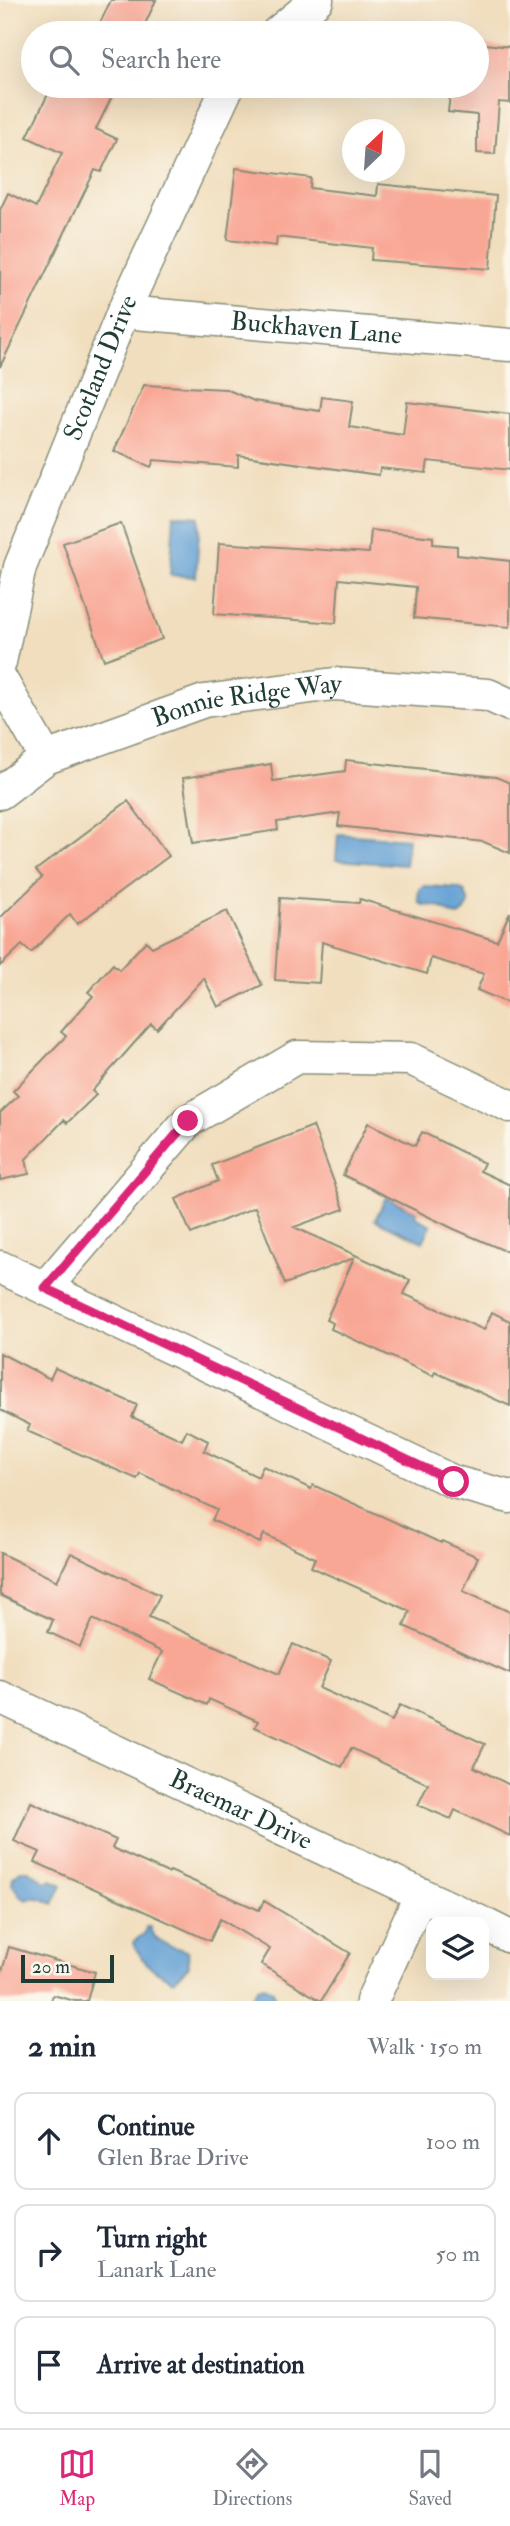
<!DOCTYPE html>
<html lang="en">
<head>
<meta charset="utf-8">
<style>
	body { margin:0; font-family:"IM FELL Double Pica",serif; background:#f6f6f7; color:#1f2937 }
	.controls { position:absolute; right:21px; bottom:21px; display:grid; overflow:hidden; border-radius:14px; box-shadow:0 7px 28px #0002 }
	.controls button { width:63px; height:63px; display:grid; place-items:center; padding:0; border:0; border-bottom:2px solid #e0e1e3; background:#fff; color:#1f2937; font:35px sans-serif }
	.compass { position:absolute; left:342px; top:119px; width:63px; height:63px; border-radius:50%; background:#fff; box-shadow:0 7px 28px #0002; rotate:25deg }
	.scale { position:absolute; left:21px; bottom:18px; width:93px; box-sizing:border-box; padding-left:7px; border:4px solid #1f3d34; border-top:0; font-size:19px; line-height:24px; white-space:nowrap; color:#1f3d34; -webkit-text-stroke:5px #fbf7ec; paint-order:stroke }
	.stop { position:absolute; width:21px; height:21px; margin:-16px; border:5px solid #db2777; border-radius:50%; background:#fff }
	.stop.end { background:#db2777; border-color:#fff; box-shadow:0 2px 7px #0008 }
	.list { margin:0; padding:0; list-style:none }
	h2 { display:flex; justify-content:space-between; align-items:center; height:91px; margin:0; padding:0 28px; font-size:30px }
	h2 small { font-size:23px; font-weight:400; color:#747a83 }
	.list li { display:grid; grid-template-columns:46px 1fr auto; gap:21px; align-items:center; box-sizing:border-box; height:98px; margin:0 14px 14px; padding:0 14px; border:2px solid #e0e1e3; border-radius:14px }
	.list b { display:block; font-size:26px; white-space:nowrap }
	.list p { margin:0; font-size:23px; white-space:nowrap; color:#747a83 }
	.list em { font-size:23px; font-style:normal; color:#747a83 }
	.icon { flex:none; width:38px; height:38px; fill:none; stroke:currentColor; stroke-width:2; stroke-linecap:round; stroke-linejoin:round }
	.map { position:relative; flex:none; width:510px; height:2001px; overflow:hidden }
	.search { position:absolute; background:#fff; box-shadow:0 7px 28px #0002; left:21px; right:21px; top:21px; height:77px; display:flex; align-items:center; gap:18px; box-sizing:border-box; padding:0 24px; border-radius:38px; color:#747a83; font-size:26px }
	.sheet { height:427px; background:#fff }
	nav { display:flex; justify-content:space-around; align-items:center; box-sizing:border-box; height:98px; border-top:2px solid #e0e1e3; background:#fff; font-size:19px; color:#747a83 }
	nav a { display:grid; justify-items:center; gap:4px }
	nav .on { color:#db2777 }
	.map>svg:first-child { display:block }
	.water { fill:#64a0d4; stroke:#426e84; stroke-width:2 }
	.building { fill:#f9a795 }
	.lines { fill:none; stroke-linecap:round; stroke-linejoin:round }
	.minor-casing { stroke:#888e79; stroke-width:35 }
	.minor { stroke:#fff; stroke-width:32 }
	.route { stroke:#db2777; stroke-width:9 }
	.labels { text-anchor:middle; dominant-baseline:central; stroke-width:6; stroke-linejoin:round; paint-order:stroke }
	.street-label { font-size:26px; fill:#1f3d34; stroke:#fbf7ec }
</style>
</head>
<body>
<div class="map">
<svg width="510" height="2001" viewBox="0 0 510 2001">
	<rect width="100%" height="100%" fill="#fbf7ec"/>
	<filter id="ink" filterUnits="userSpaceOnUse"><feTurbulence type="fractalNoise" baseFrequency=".0143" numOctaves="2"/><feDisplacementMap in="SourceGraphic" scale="14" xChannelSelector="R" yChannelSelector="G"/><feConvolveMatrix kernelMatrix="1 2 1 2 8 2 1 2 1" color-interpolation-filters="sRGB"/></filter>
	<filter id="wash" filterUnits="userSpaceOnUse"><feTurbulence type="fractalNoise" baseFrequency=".00686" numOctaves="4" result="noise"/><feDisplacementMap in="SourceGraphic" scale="28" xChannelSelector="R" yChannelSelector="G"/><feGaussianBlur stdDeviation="1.57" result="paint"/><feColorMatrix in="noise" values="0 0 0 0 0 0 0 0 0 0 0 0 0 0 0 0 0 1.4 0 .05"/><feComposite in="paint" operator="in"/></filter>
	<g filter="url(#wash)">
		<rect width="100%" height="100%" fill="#f1debe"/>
		<path class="water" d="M174 515 200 517 196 577 170 575Z
			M338 834 408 839 405 865 336 860Z
			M424 886 458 888 464 891 469 903C460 925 452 913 440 907 434 905 427 906 421 904L418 900 419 889Z
			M386 1197 417 1212 415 1217 431 1225 423 1242 375 1220Z
			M22 1870H29L45 1882 51 1880 62 1885 53 1904C45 1899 35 1895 27 1900L21 1897 12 1884 13 1877Z
			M146 1927H150C153 1945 173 1945 188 1952L189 1966 174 1981C155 1972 142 1963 133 1942L145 1933Z
			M264 1986 273 1991 274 1996 283 2001H250L257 1988Z"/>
		<g id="blocks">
			<path class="building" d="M111 0H156L141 33H112L98 27Z
				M477 43 510 47V103L499 102 495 154 477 153V115L448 112 451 86H477Z
				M52 86H117L96 129 117 139 101 172 95 170 0 367V210L8 193 36 207 62 153 27 137Z
				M236 168 311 178 310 188 377 196 378 184 496 196 490 269 371 260 372 248 277 237 276 246 227 240Z
				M144 385 226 389 254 401 320 411 322 397 353 401 349 427 403 435 407 402 510 414V470L428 461 426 473 380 468 379 475 238 455V467L154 460 151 467 114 451Z
				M121 523 162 639 104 660 63 543Z
				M371 530 433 537V544L457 546V555L510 561V627L414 618 416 587 339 579 336 623 214 614 219 543 369 553Z
				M346 760 496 777 510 783V853L484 842 338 826 340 813 277 822 278 830 193 843 183 778 271 764 273 781 345 771Z
				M128 801 169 856 77 924 70 914 31 953 22 945 0 966V918L42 877 36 870Z
				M280 898 359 903 360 899 497 941 510 912V1004L477 990 484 974 431 958 427 974 322 942 319 983 275 980Z
				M227 911 262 985 218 1007 204 978 157 1029 151 1024 92 1091 96 1095 67 1123 64 1120 26 1159 29 1174 0 1180V1113L18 1096 13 1091 66 1036 61 1032 93 996 88 992 113 964 119 970 146 941 152 947Z
				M368 1123 415 1146 422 1132 484 1163 480 1171 510 1185V1253L454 1229 343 1175Z
				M313 1126 344 1209 294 1227 410 1280 404 1294 484 1330 492 1312 510 1321V1406L435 1372 433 1376 331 1329 333 1323 326 1320 354 1258 285 1284 255 1207 191 1234 176 1199 218 1181 212 1165Z
				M0 1353 50 1379 55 1368 137 1405 132 1417 182 1440 187 1430 208 1441 204 1451 258 1477 263 1466 311 1489 313 1485 441 1543 442 1541 478 1557 463 1591 510 1612V1674L404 1626 410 1611 311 1567 315 1558 264 1534 260 1543 212 1520 217 1510 140 1473 137 1479 27 1431 30 1425 0 1410Z
				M0 1553 57 1581 71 1553 160 1595 149 1617 279 1674 293 1644 331 1661 319 1688 392 1721 400 1705 485 1744 474 1767 510 1785V1836L455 1810 451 1819 418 1805 428 1784 351 1748 342 1767 255 1727 258 1721 209 1699 207 1705 149 1679 162 1652 93 1619 80 1647 48 1632 53 1620 0 1595Z
				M31 1802 116 1840 112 1848 168 1873 170 1871 259 1910 264 1901 350 1953 321 2001 261 1964 270 1949 220 1919 210 1941 35 1862 40 1852 14 1841Z
				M9 1947 95 1972 87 2001H75L53 1995 51 2001H0V1978Z"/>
		</g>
	</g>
	<g filter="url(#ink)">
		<use href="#blocks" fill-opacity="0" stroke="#888e79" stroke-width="2"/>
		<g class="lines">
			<defs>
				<g id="minor">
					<path d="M277 33 317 0"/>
					<path id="s1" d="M123 312 510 345"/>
					<path id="s2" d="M0 662 20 567 123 312 228 86"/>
					<path d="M0 678 46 758"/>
					<path id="s3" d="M0 793 46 758 204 701 334 684 488 695 510 705"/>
					<path d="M0 1267 454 1482 510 1497"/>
					<path d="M45 1288 188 1121 297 1057 411 1059 510 1106"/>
					<path id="s4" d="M0 1697 480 1922"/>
					<path d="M484 1924 510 1937"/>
					<path d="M372 2001 421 1894"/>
				</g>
			</defs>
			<use href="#minor" class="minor-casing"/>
			<use href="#minor" class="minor"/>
		</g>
	</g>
	<g class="lines" filter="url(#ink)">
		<path class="route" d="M188 1121 45 1288 454 1482"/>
	</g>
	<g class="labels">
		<g class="street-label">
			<text stroke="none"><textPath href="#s1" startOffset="194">Buckhaven Lane</textPath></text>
			<text stroke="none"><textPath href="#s2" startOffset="312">Scotland Drive</textPath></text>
			<text stroke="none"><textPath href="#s3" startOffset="268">Bonnie Ridge Way</textPath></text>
			<text stroke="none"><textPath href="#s4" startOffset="266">Braemar Drive</textPath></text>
		</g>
	</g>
</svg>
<div class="controls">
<button><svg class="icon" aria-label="layers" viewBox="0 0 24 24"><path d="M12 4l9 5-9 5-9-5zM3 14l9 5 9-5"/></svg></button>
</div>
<svg class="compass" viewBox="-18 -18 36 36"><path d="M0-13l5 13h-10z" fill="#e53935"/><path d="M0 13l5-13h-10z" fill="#747a83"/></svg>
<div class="scale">20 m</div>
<div class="stop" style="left:454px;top:1482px"></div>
<div class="stop end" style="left:188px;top:1121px"></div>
<div class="search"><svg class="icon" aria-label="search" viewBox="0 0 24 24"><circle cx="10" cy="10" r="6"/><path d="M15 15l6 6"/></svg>Search here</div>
</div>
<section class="sheet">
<h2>2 min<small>Walk · 150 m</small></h2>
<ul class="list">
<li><svg class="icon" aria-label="ahead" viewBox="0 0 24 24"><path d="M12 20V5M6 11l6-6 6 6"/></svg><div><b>Continue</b><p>Glen Brae Drive</p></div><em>100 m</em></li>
<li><svg class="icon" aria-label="right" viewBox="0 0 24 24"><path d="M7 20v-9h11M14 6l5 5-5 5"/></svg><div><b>Turn right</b><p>Lanark Lane</p></div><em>50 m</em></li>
<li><svg class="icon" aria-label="arrive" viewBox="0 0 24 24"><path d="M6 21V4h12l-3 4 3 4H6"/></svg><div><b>Arrive at destination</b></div></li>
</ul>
</section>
<nav>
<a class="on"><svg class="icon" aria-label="map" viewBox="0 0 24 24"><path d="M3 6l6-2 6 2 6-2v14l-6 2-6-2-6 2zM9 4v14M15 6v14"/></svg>Map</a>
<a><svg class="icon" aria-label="directions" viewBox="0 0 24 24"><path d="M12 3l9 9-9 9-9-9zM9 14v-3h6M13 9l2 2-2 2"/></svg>Directions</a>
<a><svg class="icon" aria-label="saved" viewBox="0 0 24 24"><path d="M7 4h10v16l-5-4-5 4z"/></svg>Saved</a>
</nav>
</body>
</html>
